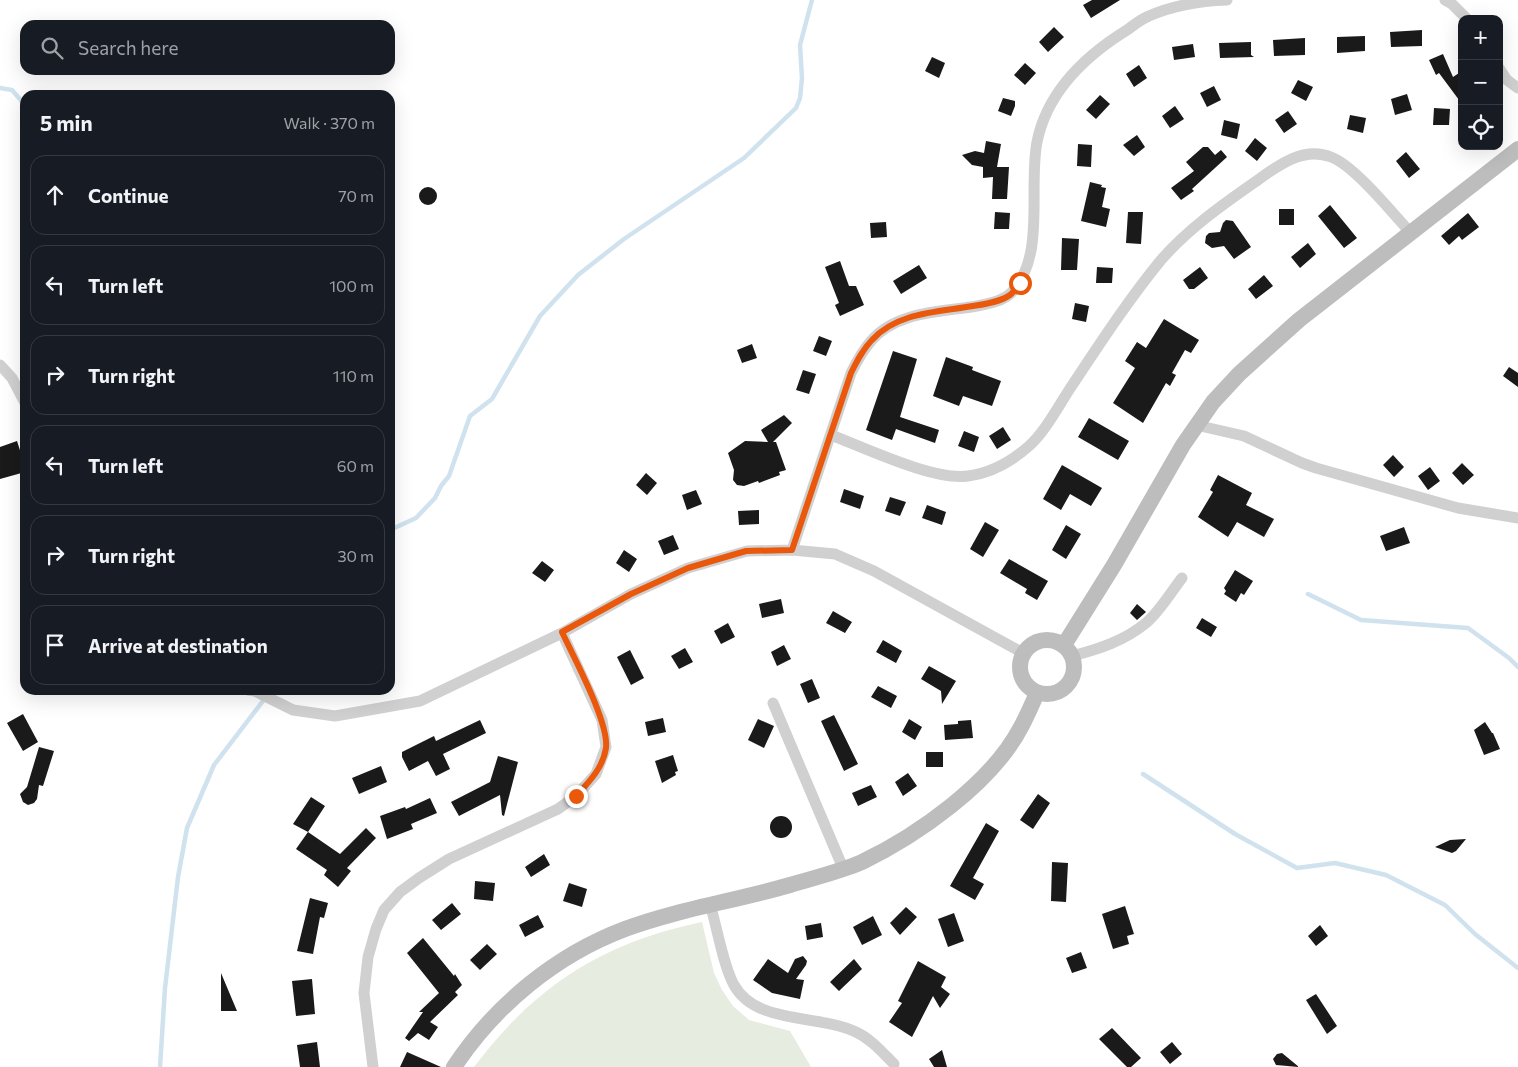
<!DOCTYPE html>
<html lang="en">
<head>
<meta charset="utf-8">
<style>
	body { margin:0; font-family:Commissioner,sans-serif; background:#20242c; color:#f1f3f6 }
	.controls { position:absolute; right:15px; top:15px; display:grid; overflow:hidden; border-radius:10px; box-shadow:0 5px 20px #0002 }
	.controls button { width:45px; height:45px; display:grid; place-items:center; padding:0; border:0; border-bottom:1px solid #363941; background:#171b24; color:#f1f3f6; font:25px sans-serif }
	.stop { position:absolute; width:15px; height:15px; margin:-11px; border:4px solid #ea580c; border-radius:50%; background:#fff }
	.stop.end { background:#ea580c; border-color:#fff; box-shadow:0 1px 5px #0008 }
	.list { margin:0; padding:0; list-style:none }
	h2 { display:flex; justify-content:space-between; align-items:center; height:65px; margin:0; padding:0 20px; font-size:21px }
	h2 small { font-size:16px; font-weight:400; color:#9ea1a6 }
	.list li { display:grid; grid-template-columns:32px 1fr auto; gap:15px; align-items:center; box-sizing:border-box; height:80px; margin:0 10px 10px; padding:0 10px; border:1px solid #363941; border-radius:15px }
	.list b { display:block; font-size:19px; white-space:nowrap }
	.list em { font-size:16px; font-style:normal; color:#9ea1a6 }
	.icon { flex:none; width:28px; height:28px; fill:none; stroke:currentColor; stroke-width:2; stroke-linecap:round; stroke-linejoin:round }
	.map { position:relative; flex:none; width:1518px; height:1067px; overflow:hidden }
	.search { position:absolute; background:#171b24; box-shadow:0 5px 20px #0002; left:20px; top:20px; width:375px; height:55px; display:flex; align-items:center; gap:12px; box-sizing:border-box; padding:0 18px; border-radius:15px; color:#9ea1a6; font-size:19px }
	.panel { position:absolute; background:#171b24; box-shadow:0 5px 20px #0002; left:20px; top:90px; width:375px; height:605px; border-radius:15px }
	.map>svg:first-child { display:block }
	.green { fill:#e6ecdf }
	.lines { fill:none; stroke-linecap:round; stroke-linejoin:round }
	.stream { stroke:#cfe2ee; stroke-width:4.5 }
	.building { fill:#1a1a1a }
	.street { stroke:#d0d0d0; stroke-width:11 }
	.secondary { stroke:#bdbdbd; stroke-width:16 }
	.route { stroke:#ea580c; stroke-width:6 }
</style>
</head>
<body>
<div class="map">
<svg width="1518" height="1067" viewBox="0 0 1518 1067">
	<rect width="100%" height="100%" fill="#fff"/>
	<path class="green" d="M702 922 714 973 722 990 733 1006 749 1020 790 1031 811 1067H474C535 986 602 943 702 922Z"/>
	<g class="lines">
		<path class="stream" d="M0 88 12 90 25 105
			M390 530 416 518 435 498 441 486 449 476 470 416 492 399 540 316 578 275 624 239 744 158 796 108 800 98 802 78 800 45 812 0
			M1308 594 1361 620 1468 628 1509 658 1518 667
			M1143 774 1235 834 1297 868 1335 863 1386 875 1445 905 1475 934 1518 968
			M160 1067 165 988 178 877 187 828 214 765 266 697 268 690"/>
	</g>
	<path class="building" d="M1092 0H1120L1091 18 1083 5Z
		M1054 27 1064 37 1048 52 1039 42Z
		M1422 30V46L1391 47 1390 32Z
		M1365 36V51L1337 53V37Z
		M1305 38V55L1274 56 1273 40Z
		M1251 42V55L1254 57 1220 58 1219 43Z
		M1193 44 1195 57 1174 60 1172 47Z
		M1443 54 1453 77 1462 71V104L1439 73 1436 75 1429 60Z
		M932 57 945 63 939 78 925 71Z
		M1025 63 1036 73 1025 85 1014 75Z
		M1139 65 1147 78 1134 87 1126 74Z
		M1298 80 1313 87 1306 101 1291 93Z
		M1214 86 1221 100 1207 107 1200 93Z
		M1407 94 1412 110 1395 115 1391 99Z
		M1100 95 1110 104 1096 119 1086 110Z
		M1003 98 1015 101V106L1011 116 998 111Z
		M1175 106 1184 119 1170 128 1162 116Z
		M1434 108 1450 109 1449 125H1433Z
		M1288 111 1297 124 1284 133 1275 120Z
		M1350 115 1366 118 1363 133 1347 129Z
		M1224 120 1240 124 1237 139 1221 135Z
		M1137 135 1145 147 1134 156 1123 145Z
		M1255 138 1267 148 1257 161 1245 151Z
		M986 141 1001 144 997 167H1009L1007 199H992L993 177 983 178V167L972 165 962 155 975 151 984 153Z
		M1078 144 1092 145 1091 167 1077 166Z
		M1203 147H1208L1215 155 1221 150 1227 157 1192 189 1194 191 1181 200 1171 188 1194 171 1186 162Z
		M1406 152 1420 169 1409 178 1396 161Z
		M1090 182 1102 185 1101 187 1106 188 1102 207 1110 209 1106 227 1081 221Z
		M419 196a9 9 0 1 1 18 0a9 9 0 1 1-18 0Z
		M1330 205 1357 238 1344 248 1318 216Z
		M1279 209H1294V225H1279Z
		M995 212 1010 213 1009 229H994Z
		M1128 212H1143L1141 244 1126 243Z
		M1468 213 1479 227 1462 240 1459 236 1449 245 1441 236Z
		M1226 220 1233 221 1251 247 1234 259 1224 246 1212 248 1205 243 1206 236 1209 233 1220 232 1223 223Z
		M886 222 887 237 871 238 870 223Z
		M1062 238 1079 239 1077 270H1061Z
		M1308 243 1316 254 1300 268 1291 257Z
		M840 261 849 286H856L864 305 840 316 835 305 839 303 825 267Z
		M919 265 927 278 901 294 893 281Z
		M1097 267 1113 268 1112 283H1096Z
		M1200 267 1208 278 1194 289H1189L1183 280Z
		M1264 275 1273 286 1256 299 1248 289Z
		M1075 303 1089 306 1086 322 1072 319Z
		M1164 319 1199 340 1191 353 1185 350 1172 373 1176 375 1170 386 1166 383 1143 423 1113 403 1135 368 1125 361 1137 342 1146 348Z
		M819 336 832 341 826 356 813 351Z
		M752 344 757 358 742 363 737 350Z
		M893 351 917 359 900 417 939 430 935 443 896 429 892 440 866 430Z
		M946 357 973 367 972 370 1001 381 992 406 963 396 959 406 933 396Z
		M1509 367 1518 373V387L1503 376Z
		M803 370 816 374 809 394 796 390Z
		M784 415 792 423 773 442H776L786 470 779 472 780 475 759 483 758 481 744 486 737 485 733 480 734 470 728 453 745 441 768 442 761 430Z
		M1089 418 1129 441 1118 460 1078 437Z
		M1003 427 1011 440 997 449 989 436Z
		M964 431 979 437 974 452 958 446Z
		M17 441 25 466V472L0 479V447Z
		M1393 455 1404 467 1394 477 1383 465Z
		M1462 463 1474 475 1463 485 1452 473Z
		M1062 465 1102 488 1091 506 1070 494 1061 510 1043 499Z
		M1430 467 1440 481 1428 490 1418 476Z
		M646 473 657 483 647 495 636 485Z
		M1218 475 1252 493 1246 505 1274 519 1264 537 1237 522 1228 537 1198 517 1213 492 1210 490Z
		M844 489 864 496 860 509 840 502Z
		M696 490 702 504 687 510 682 495Z
		M890 497 906 502 900 516 885 511Z
		M927 505 946 512 942 525 922 518Z
		M759 510V524L739 525 738 511Z
		M985 522 999 530 983 557 970 549Z
		M1066 525 1081 534 1066 559 1052 550Z
		M1404 527 1410 543 1386 551 1380 536Z
		M673 535 679 549 664 555 658 541Z
		M624 550 637 559 629 572 616 563Z
		M1009 559 1048 581 1037 600 1025 593 1027 589 1000 573Z
		M542 561 554 570 545 582 532 573Z
		M1235 570 1253 581 1244 595 1241 593 1236 602 1224 594 1226 591 1224 588Z
		M781 599 784 613 762 618 759 604Z
		M1137 604 1146 612 1137 620 1130 613Z
		M833 611 852 622 845 633 826 623Z
		M1202 618 1217 627 1211 637 1196 628Z
		M728 623 735 637 721 644 714 631Z
		M883 640 902 651 896 663 876 652Z
		M784 645 791 659 777 666 771 652Z
		M685 648 693 662 679 669 671 656Z
		M630 650 644 678 631 685 617 657Z
		M929 666 956 681 942 704 941 691 921 679Z
		M812 679 820 698 808 703 800 684Z
		M878 686 897 696 891 708 871 697Z
		M23 714 38 742 23 751 7 723Z
		M834 715 858 764 844 771 821 721Z
		M663 718 666 732 648 736 645 722Z
		M758 719 774 726 764 748 748 740Z
		M909 719 922 727 915 740 902 732Z
		M480 720 486 733 443 754 450 769 436 776 428 761 409 771 402 757V752L434 736 436 741Z
		M971 720 973 738 945 740 944 725 958 724V721Z
		M1485 722 1492 733H1493L1500 749 1484 755 1474 730Z
		M39 747 54 751 43 786 39 785 37 799 34 803 28 805 23 802 20 794 27 787Z
		M926 752H943V767H926Z
		M673 755 678 771 675 772 676 775 662 783 655 761Z
		M498 756 518 762 504 816 502 815 500 795 459 816 451 802 490 782Z
		M381 766 387 782 359 794 352 778Z
		M908 773 917 786 903 796 895 782Z
		M871 785 877 797 858 806 852 793Z
		M1038 794 1050 803 1033 829 1020 820Z
		M311 797 325 806 308 832 293 824Z
		M430 798 437 813 411 824 413 829 387 839 380 816 405 807 406 809Z
		M770 827a11 11 0 1 1 22 0a11 11 0 1 1-22 0Z
		M986 823 999 831 973 878 984 884 975 900 950 886Z
		M366 828 376 838 347 868 351 871 338 887 324 875 327 870 296 849 308 832 340 854Z
		M1466 839 1456 851 1452 853 1435 847 1450 840Z
		M544 854 550 865 531 877 525 867Z
		M1052 862 1068 863 1066 902 1051 901Z
		M475 881 495 883 493 901 474 899Z
		M569 883 587 889 582 907 563 901Z
		M310 898 328 903 324 918 320 917 313 954 297 951Z
		M452 903 461 914 441 930 432 920Z
		M1125 906 1134 934 1127 936 1129 944 1113 949 1102 914Z
		M906 907 917 917 900 935 890 923Z
		M954 913 964 941 948 947 938 919Z
		M538 915 544 927 525 937 519 925Z
		M873 916 882 935 862 945 853 927Z
		M821 923 823 937 807 940 805 926Z
		M1320 925 1328 936 1316 946 1308 936Z
		M423 938 454 976 455 974 462 985 455 992 458 995 430 1022 438 1027 429 1040 418 1033 409 1041 405 1038 423 1012H419L439 993 407 953Z
		M487 944 497 954 480 970 470 960Z
		M1081 952 1087 968 1072 973 1066 958Z
		M803 956 807 961 806 965 796 979 804 980 800 999 772 993 753 980 768 959 788 973 795 959Z
		M854 959 862 969 839 991 830 982Z
		M918 961 946 977 941 987 950 994 940 1008 933 996 912 1037 889 1022 902 1003 898 1001Z
		M221 973 237 1011H221Z
		M312 979 315 1014 296 1016 292 981Z
		M1316 994 1337 1026 1327 1034 1306 1000Z
		M1112 1028 1141 1058 1131 1067H1127L1099 1039Z
		M317 1042 320 1067H300L297 1045Z
		M1172 1042 1182 1054 1170 1064 1160 1052Z
		M942 1050 947 1067H934L929 1059Z
		M407 1052 441 1067H400Z
		M1282 1053 1299 1067 1276 1065 1273 1059 1277 1054Z"/>
	<g class="lines">
		<path class="street" d="M1445 0 1452 4 1467 19
			M1499 68 1507 80 1518 88
			M0 365 12 378 25 403
			M1196 425 1244 436 1302 463 1316 468 1458 508 1518 518
			M831 435C865 448 934 481 968 476 991 473 1012 461 1029 446 1046 431 1060 403 1073 384 1101 342 1129 299 1161 260 1188 229 1222 205 1255 182 1277 166 1303 146 1331 157 1355 166 1392 213 1411 233
			M792 550 851 373C857 361 863 350 871 341 896 311 942 312 977 306 988 304 1004 301 1012 292 1046 255 1028 189 1037 142 1047 92 1085 56 1127 30 1134 25 1141 19 1149 16 1174 5 1200 1 1227 0
			M1072 656C1099 649 1124 641 1146 623 1160 611 1171 592 1182 578
			M248 690 255 691 293 710 335 716 420 701 562 633 631 594 688 568 747 551 792 550 835 554 874 571 1023 653
			M773 703 843 868
			M710 904C717 927 723 965 734 985 756 1025 819 1014 856 1032 871 1039 882 1052 894 1064
			M373 1067 364 993 368 957 376 929 384 910 400 892 419 878 449 859 558 809 576 796 596 774 606 747 602 720 562 633"/>
		<path class="secondary" d="M1020 667a27 27 0 1 1 54 0a27 27 0 1 1-54 0Z
			M1064 645 1114 565 1183 445 1213 402 1239 374 1299 320 1518 149
			M454 1067C495 1005 556 955 625 929 679 909 735 901 790 885 813 878 839 872 862 862 918 835 992 783 1021 727 1027 716 1032 704 1037 693"/>
	</g>
	<g class="lines">
		<path class="route" d="M576 796C589 782 603 768 606 748 609 722 574 658 562 632L631 594 688 568 746 551 792 550 851 373C857 361 863 349 872 340 897 312 939 312 973 306 985 304 1000 302 1010 295 1014 292 1017 287 1020 283"/>
	</g>
</svg>
<div class="controls">
<button>+</button>
<button>−</button>
<button><svg class="icon" aria-label="locate" viewBox="0 0 24 24"><circle cx="12" cy="12" r="6"/><path d="M12 2v4M12 18v4M2 12h4M18 12h4"/></svg></button>
</div>
<div class="stop" style="left:1020px;top:283px"></div>
<div class="stop end" style="left:576px;top:796px"></div>
<div class="search"><svg class="icon" aria-label="search" viewBox="0 0 24 24"><circle cx="10" cy="10" r="6"/><path d="M15 15l6 6"/></svg>Search here</div>
<section class="panel">
<h2>5 min<small>Walk · 370 m</small></h2>
<ul class="list">
<li><svg class="icon" aria-label="ahead" viewBox="0 0 24 24"><path d="M12 20V5M6 11l6-6 6 6"/></svg><div><b>Continue</b></div><em>70 m</em></li>
<li><svg class="icon" aria-label="left" viewBox="0 0 24 24"><path d="M17 20v-9H6M10 6l-5 5 5 5"/></svg><div><b>Turn left</b></div><em>100 m</em></li>
<li><svg class="icon" aria-label="right" viewBox="0 0 24 24"><path d="M7 20v-9h11M14 6l5 5-5 5"/></svg><div><b>Turn right</b></div><em>110 m</em></li>
<li><svg class="icon" aria-label="left" viewBox="0 0 24 24"><path d="M17 20v-9H6M10 6l-5 5 5 5"/></svg><div><b>Turn left</b></div><em>60 m</em></li>
<li><svg class="icon" aria-label="right" viewBox="0 0 24 24"><path d="M7 20v-9h11M14 6l5 5-5 5"/></svg><div><b>Turn right</b></div><em>30 m</em></li>
<li><svg class="icon" aria-label="arrive" viewBox="0 0 24 24"><path d="M6 21V4h12l-3 4 3 4H6"/></svg><div><b>Arrive at destination</b></div></li>
</ul>
</section>
</div>
</body>
</html>
